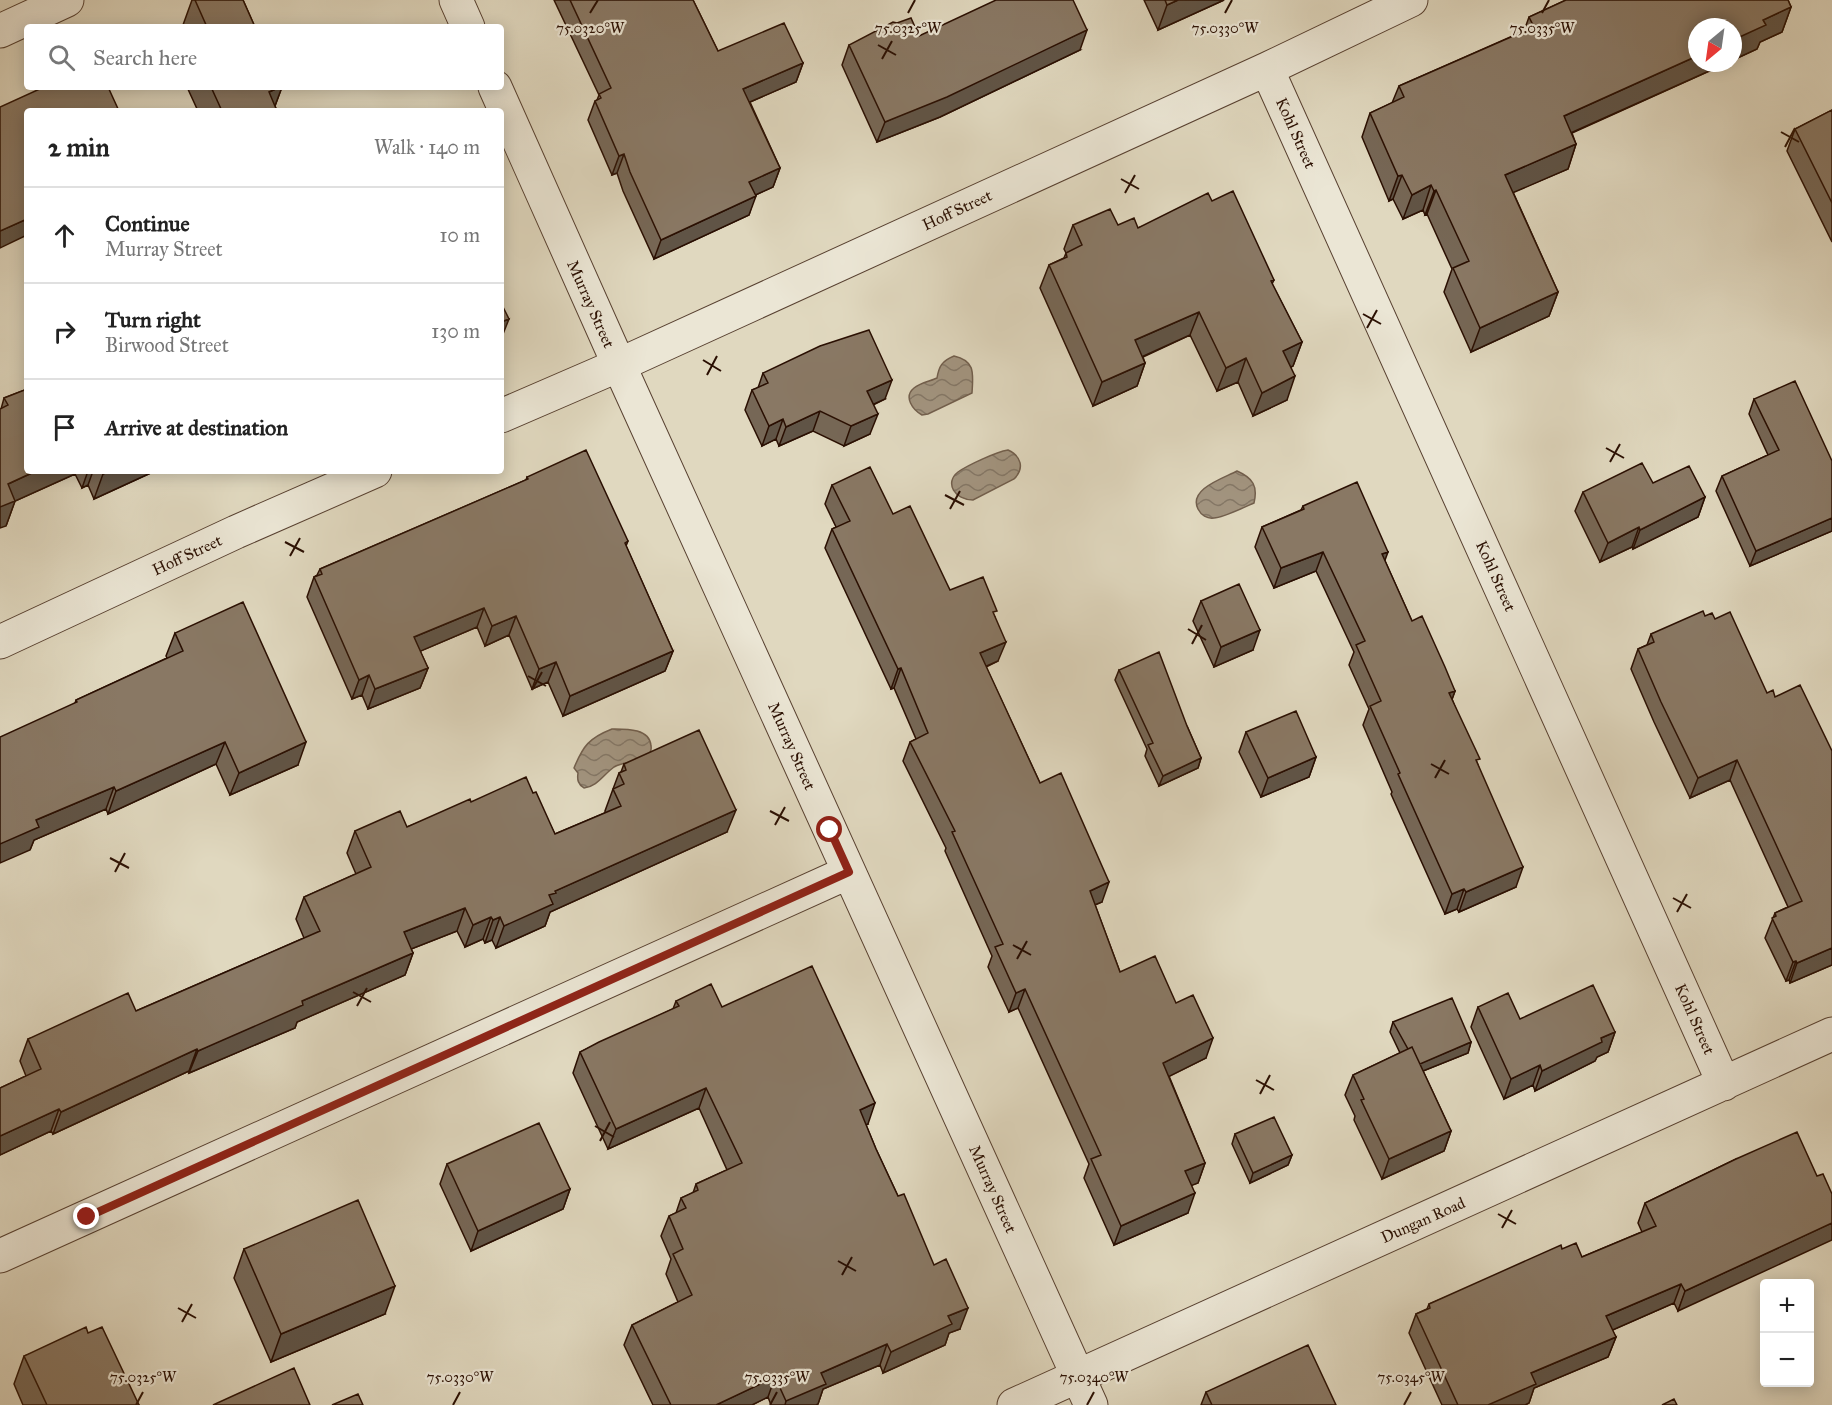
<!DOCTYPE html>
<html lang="en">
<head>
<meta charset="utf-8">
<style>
	body { margin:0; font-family:"IM FELL Great Primer",serif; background:#f2f2f2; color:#222 }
	.controls { position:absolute; right:18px; bottom:18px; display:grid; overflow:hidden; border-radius:6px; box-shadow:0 3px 15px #0003 }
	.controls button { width:54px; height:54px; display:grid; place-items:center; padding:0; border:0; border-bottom:2px solid #e0e0e0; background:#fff; color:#222; font:30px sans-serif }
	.compass { position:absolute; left:1688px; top:18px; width:54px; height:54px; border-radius:50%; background:#fff; box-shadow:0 3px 15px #0003; rotate:209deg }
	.stop { position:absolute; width:18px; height:18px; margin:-14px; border:4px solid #8f2418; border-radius:50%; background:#fff }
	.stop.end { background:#8f2418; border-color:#fff; box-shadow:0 2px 6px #0008 }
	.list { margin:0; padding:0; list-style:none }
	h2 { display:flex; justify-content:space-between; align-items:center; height:78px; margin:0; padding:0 24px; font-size:26px }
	h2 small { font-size:20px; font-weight:400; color:#767676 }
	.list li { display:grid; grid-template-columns:39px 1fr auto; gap:18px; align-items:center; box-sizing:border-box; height:96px; padding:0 24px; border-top:2px solid #e0e0e0 }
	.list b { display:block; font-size:22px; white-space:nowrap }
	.list p { margin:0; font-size:20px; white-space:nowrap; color:#767676 }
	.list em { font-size:20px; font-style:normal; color:#767676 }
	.icon { flex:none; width:33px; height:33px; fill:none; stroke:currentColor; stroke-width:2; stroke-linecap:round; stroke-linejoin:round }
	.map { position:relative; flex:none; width:1832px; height:1405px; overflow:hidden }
	.search { position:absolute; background:#fff; box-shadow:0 3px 15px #0003; left:24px; top:24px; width:480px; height:66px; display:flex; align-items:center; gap:15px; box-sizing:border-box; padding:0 21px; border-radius:6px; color:#767676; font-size:22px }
	.panel { position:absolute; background:#fff; box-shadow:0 3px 15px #0003; left:24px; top:108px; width:480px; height:366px; border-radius:6px }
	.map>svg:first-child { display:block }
	.water { fill:url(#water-waves); stroke:#725f4d; stroke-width:1.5 }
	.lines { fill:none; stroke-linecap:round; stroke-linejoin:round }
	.minor-casing { stroke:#584131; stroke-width:35 }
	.minor { stroke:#ebe6d5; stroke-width:33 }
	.wall { fill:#766756; stroke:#2a0f02; stroke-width:1.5 }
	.shaded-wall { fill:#605446; stroke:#2a0f02; stroke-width:1.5 }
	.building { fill:#897864; stroke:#2a0f02; stroke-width:1.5 }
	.route { stroke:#8f2418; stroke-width:8 }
	.ticks { fill:none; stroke:#2a0f02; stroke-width:2 }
	.labels { text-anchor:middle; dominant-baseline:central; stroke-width:4.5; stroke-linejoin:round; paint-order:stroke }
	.street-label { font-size:16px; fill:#2a0f02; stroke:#ebe6d5 }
	.ticks-label { font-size:15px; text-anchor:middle; fill:#2a0f02; stroke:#ebe6d5; stroke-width:4.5; stroke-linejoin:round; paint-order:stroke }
</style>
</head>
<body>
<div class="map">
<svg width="1832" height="1405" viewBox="0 0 1832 1405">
	<defs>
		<pattern id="water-waves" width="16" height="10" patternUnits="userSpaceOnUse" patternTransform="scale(1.5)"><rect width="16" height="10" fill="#a2947f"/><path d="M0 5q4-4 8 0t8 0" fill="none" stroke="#847766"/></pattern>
	</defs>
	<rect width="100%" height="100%" fill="#e0d8bf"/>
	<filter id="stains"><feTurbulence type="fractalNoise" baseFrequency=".00333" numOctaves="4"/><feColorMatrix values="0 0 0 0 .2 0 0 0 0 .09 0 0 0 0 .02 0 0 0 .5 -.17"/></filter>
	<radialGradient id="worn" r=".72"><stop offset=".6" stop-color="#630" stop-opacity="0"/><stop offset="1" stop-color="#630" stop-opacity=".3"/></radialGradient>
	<path class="water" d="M954 356C976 361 973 374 972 393L928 414 922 415C913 410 903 397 914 388 920 383 931 381 937 378 939 366 942 361 954 356Z
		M1008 450C1021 456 1025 468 1014 479L973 500C955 500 944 483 958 472 968 465 996 452 1008 450Z
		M1237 471C1253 478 1258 486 1254 503 1245 507 1222 518 1214 518 1207 519 1201 515 1198 509 1188 489 1224 478 1237 471Z
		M612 729C625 729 650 728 651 746 652 751 649 755 645 758 636 763 624 761 614 767 604 774 597 787 584 788 578 784 577 780 578 773L574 768C583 746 589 738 612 729Z"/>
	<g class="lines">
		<defs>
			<path id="minor" d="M456 0 468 27
				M0 31 67 0
				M1267 69 1724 1084
				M495 87 619 365 1091 1405
				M501 416 619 365 1267 69 1411 0
				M0 642 236 532 375 471
				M0 1256 849 872
				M1014 1405 1832 1034"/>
		</defs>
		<use href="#minor" class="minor-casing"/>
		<use href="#minor" class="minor"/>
	</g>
	<path class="wall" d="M192 0H243L255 27H184L183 25Z
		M554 0H693L718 51 803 63 796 82 750 102 780 168 773 187 755 195 749 215 654 259 623 191 617 173 612 175 588 120 595 101 597 100 599 95Z
		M1144 0H1224L1158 30Z
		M1566 0H1788L1791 7 1782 32 1760 42 1757 49 1733 60V27H1697V63H1727L1572 133 1576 144 1568 169 1513 192 1558 292 1549 316 1471 352 1444 292 1452 269 1427 214 1425 215 1423 210 1403 219 1393 199 1389 201 1362 137 1370 113 1392 103 1399 86 1524 31 1529 17Z
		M919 36 1080 50 940 117 877 142 842 65 849 45Z
		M187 87H282L275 106 277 111H198Z
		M1832 110V242L1787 151 1795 129Z
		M1212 201 1274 280 1272 284 1302 342 1293 366 1291 367 1287 400 1253 416 1238 382 1217 391 1190 335 1143 357 1145 363 1137 386 1093 406 1040 288 1049 265 1064 258 1066 253 1064 249 1073 225H1118L1138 228Z
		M763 373 885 399 873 405 870 434 844 446 813 431 779 446 776 439 762 446 745 410 752 390 758 388Z
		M27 389V471H155L94 499 88 485 82 488 75 474 15 501 6 526 1 409 4 398Z
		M1754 399 1832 461V531L1750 566 1716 491 1722 476 1768 455 1749 414Z
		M527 477 628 541 626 546 673 651 665 671 563 716 548 682 532 689 509 635 485 646 477 627 420 651 428 668 420 688 368 709 362 695 352 699 307 597 314 577 317 575 320 569 526 480Z
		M832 485 893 514 950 590 995 617 998 661 986 667 1040 783 1102 902 1095 905 1120 972 1176 1003 1206 1058 1169 1076 1205 1163 1198 1183 1191 1185 1188 1213 1114 1245 1084 1178 1089 1164 1018 1008 1009 1012 988 967 992 956 945 851 946 848 903 761 910 742 916 739 894 688 891 689 825 548 832 529 836 527 825 504Z
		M1583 492 1705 497 1698 517 1633 549 1632 547 1600 562 1575 511Z
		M1303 506 1385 561 1412 621 1455 691 1452 699 1478 765 1516 887 1459 912 1457 909 1445 914 1391 794 1392 792 1363 725 1369 709 1349 665 1354 652 1316 571 1274 588 1255 547 1262 527 1301 510Z
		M1201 601 1253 650 1214 667 1193 621Z
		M1705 616 1715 619 1767 693 1775 697 1832 751V965L1790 983 1789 980 1786 981 1765 938 1775 913 1788 907 1730 780 1690 798 1654 722 1631 669 1638 649 1647 645 1651 634Z
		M175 633 298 765 230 795 216 764 108 814 106 809 34 840 30 850 76 700 167 658 166 656Z
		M1119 670 1187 726 1201 758 1198 768 1159 786 1145 756 1147 749 1115 680Z
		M1246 732 1316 757 1309 777 1261 797 1239 752Z
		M624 764 727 832 550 912 545 926 496 948 492 940 485 943 483 939 465 947 457 931 411 949 413 953 405 975 297 1022 295 1028 189 1073V1071L53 1134 51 1131 0 1155V1088L26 1076 20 1061 28 1039 136 1011 304 938 296 919 304 897 356 874 347 853 355 831 407 827 471 802 533 793 555 834 605 813V811L613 789 619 773 621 772Z
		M676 1001 722 1007 868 1124 866 1125 876 1149 960 1329 949 1333 945 1345 883 1373 880 1365 823 1389 818 1404 816 1405H771L768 1397 752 1405H653L624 1345 632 1325 678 1302 666 1274 671 1259 661 1236 669 1216 676 1213 681 1198 693 1193 696 1184 727 1170 699 1108 608 1149 573 1073 580 1052 673 1009Z
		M1478 1007 1520 1019 1615 1032 1608 1052 1597 1057 1595 1061 1535 1091 1533 1085 1504 1099 1471 1027Z
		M1393 1022 1471 1042 1468 1053 1423 1071 1451 1131 1444 1151 1382 1179 1354 1120 1355 1116 1345 1095 1353 1075 1400 1053 1390 1032Z
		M1235 1134 1292 1155 1288 1165 1250 1183 1232 1144Z
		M1736 1159 1678 1311 1674 1303 1612 1330 1616 1337 1608 1357 1534 1388 1529 1403 1525 1405H1442L1409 1333 1416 1314 1427 1309 1429 1304 1562 1249 1582 1257 1642 1232 1638 1223 1645 1203Z
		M447 1164 570 1189 563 1209 471 1251 440 1184Z
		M244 1249 385 1314 271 1362 234 1278Z
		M88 1333 139 1405H23L14 1384 24 1356Z
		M1206 1392 1336 1405H1201Z"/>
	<path class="shaded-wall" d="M1178 0H1224L1158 30 1167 5Z
		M1791 7 1782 32 1760 42 1757 49 1733 60V40L1763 20Z
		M1087 30 1080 50 940 117 877 142 885 122Z
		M1697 56V63H1727L1555 140 1564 116Z
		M803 63 796 82 736 108 743 89Z
		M280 87H282L273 111 269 92Z
		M1576 144 1568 169 1496 200 1505 175Z
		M624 154 617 173 612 175 619 156Z
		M780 168 773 187 742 201 749 182Z
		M1402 175 1393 199 1389 201 1398 176Z
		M1431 185 1423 210 1403 219 1412 195Z
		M1436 190 1427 214 1425 215 1434 191Z
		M756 196 749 215 654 259 661 240Z
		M27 219V235L0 248V231Z
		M1558 292 1549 316 1471 352 1480 328Z
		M1199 312 1190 335 1126 364 1135 340Z
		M509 319 501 339V322Z
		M1302 342 1293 366 1275 375 1283 351Z
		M1246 358 1238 382 1217 391 1226 368Z
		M1145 363 1137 386 1093 406 1102 382Z
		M1295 376 1287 400 1253 416 1262 393Z
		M892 380 885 399 859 411 867 391Z
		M820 411 813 431 779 446 786 427Z
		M878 414 870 434 844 446 851 426Z
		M783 419 776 439 762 446 769 426Z
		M36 471H76L75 474 15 501 6 526 0 528V505L8 484Z
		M88 471H93L88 485 82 488Z
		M110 471H155L94 499 103 474Z
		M1705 497 1698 517 1633 549 1640 530Z
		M1832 518V531L1750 566 1756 551Z
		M1639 527 1632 547 1600 562 1608 543Z
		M1323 552 1316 571 1274 588 1281 568Z
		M1388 552 1381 571 1382 554Z
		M484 608 477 627 407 657 414 637Z
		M516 616 509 635 485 646 492 626Z
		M1260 630 1253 650 1214 667 1221 647Z
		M1006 642 998 661 973 672 980 653Z
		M673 651 665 671 563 716 570 696Z
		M556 662 548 682 532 689 539 669Z
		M428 668 420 688 368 709 375 689Z
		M901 668 894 688 891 689 898 669Z
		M369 675 362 695 352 699 359 680Z
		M1455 691 1448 711 1449 693Z
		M225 742 216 764 108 814 116 791Z
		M306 742 298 765 230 795 239 773Z
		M1316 757 1309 777 1261 797 1268 778Z
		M1201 758 1198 768 1159 786 1163 776Z
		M1737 760 1730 780 1690 798 1698 778Z
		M114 787 106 809 34 840 30 850 0 863V844L36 820Z
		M736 810 727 832 550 912 545 926 496 948 504 926 549 895 555 891Z
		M1523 867 1516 887 1459 912 1466 892Z
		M1109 882 1102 902 1082 910 1090 891Z
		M1464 889 1457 909 1445 914 1452 894Z
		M465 908 457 931 396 955 404 932Z
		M491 917 483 939 465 947 473 925Z
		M500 917 492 940 485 943 493 920Z
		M1832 948V965L1790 983 1797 963Z
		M413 953 405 975 297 1022 295 1028 189 1073 198 1051 302 1001Z
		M1796 961 1789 980 1786 981 1793 962Z
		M1025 989 1018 1008 1009 1012 1016 993Z
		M1615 1032 1608 1052 1597 1057 1595 1061 1535 1091 1542 1071 1601 1038Z
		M1213 1038 1206 1058 1156 1083 1163 1063Z
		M1471 1042 1468 1053 1413 1075 1416 1065Z
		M197 1049 189 1071 53 1134 61 1112Z
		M1540 1065 1533 1085 1504 1099 1511 1079Z
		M706 1088 699 1108 608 1149 616 1129Z
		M875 1103 868 1124 853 1131 860 1110Z
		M59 1109 51 1131 0 1155V1136Z
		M1451 1131 1444 1151 1382 1179 1389 1159Z
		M1292 1155 1288 1165 1250 1183 1253 1173Z
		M1205 1163 1198 1183 1178 1191 1185 1171Z
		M570 1189 563 1209 471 1251 478 1231Z
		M1195 1193 1188 1213 1114 1245 1121 1226Z
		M1832 1223V1240L1678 1311 1685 1291Z
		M1681 1284 1674 1303 1599 1336 1606 1316Z
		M395 1286 385 1314 271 1362 281 1334Z
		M968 1308 960 1329 949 1333 945 1345 883 1373 891 1352 948 1316Z
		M1616 1337 1608 1357 1534 1388 1529 1403 1525 1405H1488L1531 1373Z
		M887 1344 880 1365 823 1389 818 1404 816 1405H785L786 1401 821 1373Z
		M775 1377 768 1397 752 1405H716Z"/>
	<path class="building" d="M195 0H243L255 27H207Z
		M570 0H693L718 51 784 23 803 63 743 89 780 168 749 182 756 196 661 240 630 172 624 154 619 156 595 101 601 98 599 94 611 88Z
		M996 0H1073L1087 30 947 97 885 122 849 45 893 22 897 23 911 18 919 36Z
		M1165 0H1178L1167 5Z
		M1566 0H1788L1791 7 1763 20 1766 25 1733 40V27H1697V56L1564 116 1576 144 1505 175 1558 292 1480 328 1453 268 1469 261 1436 190 1434 191 1431 185 1412 195 1402 175 1398 176 1370 113 1404 97 1399 86 1534 27 1529 17Z
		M44 87H108L119 111H27V219L0 231V107Z
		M211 87H280L269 92 277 111H222Z
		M1832 110V203L1795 129Z
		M1233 191 1274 280 1271 281 1302 342 1283 351 1295 376 1262 393 1246 358 1226 368 1199 312 1135 340 1145 363 1102 382 1049 265 1067 257 1066 253 1082 245 1073 225 1110 209 1118 225 1134 218 1138 228 1208 193 1212 201Z
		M501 303 509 319 501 322Z
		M869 330 892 380 867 391 878 414 851 426 820 411 786 427 783 419 769 426 752 390 768 383 763 373 820 346Z
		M1795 381 1832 461V518L1756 551 1722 476 1779 450 1754 399Z
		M27 389V471H36L8 484 15 501 0 507V409L8 405 4 398Z
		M586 450 628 541 625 543 673 651 570 696 556 662 539 669 516 616 492 626 484 608 414 637 428 668 375 689 369 675 359 680 314 577 322 574 320 569 528 479 527 477Z
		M1642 463 1653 483 1689 466 1705 497 1640 530 1639 527 1608 543 1583 492Z
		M870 467 893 514 910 506 950 590 983 577 997 611 993 612 1006 642 980 653 1040 783 1061 773 1109 882 1090 891 1120 972 1155 956 1176 1003 1193 995 1213 1038 1163 1063 1205 1163 1185 1171 1195 1193 1121 1226 1091 1159 1101 1155 1025 989 1016 993 995 947 1003 944 952 832 955 831 910 742 928 733 901 668 898 669 832 529 850 521 832 485Z
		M102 471H110L103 474Z
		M1357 482 1388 552 1382 554 1412 621 1422 616 1445 667 1455 691 1449 693 1480 759 1476 760 1523 867 1466 892 1464 889 1452 894 1398 774 1400 773 1370 706 1381 701 1356 645 1365 641 1323 552 1281 568 1262 527 1304 509 1303 506Z
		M1239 584 1260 630 1221 647 1201 601Z
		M243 602 306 742 239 773 225 742 116 791 114 787 36 820 39 827 0 844V737L77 702 76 700 183 651 175 633Z
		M1703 611 1705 616 1712 613 1715 619 1730 612 1767 693 1773 690 1775 697 1800 685 1832 751V948L1797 963 1796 961 1793 962 1772 918 1776 916 1775 913 1802 901 1737 760 1698 778 1661 702 1638 649 1654 642 1651 634Z
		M1159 652 1187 726 1201 758 1163 776 1148 745 1153 743 1119 670Z
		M1296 711 1316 757 1268 778 1246 732Z
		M699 730 736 810 555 891 556 893 549 895 553 904 504 926 500 917 493 920 491 917 473 925 465 908 404 932 413 953 302 1001 303 1005 198 1051 197 1049 61 1112 59 1109 0 1136V1088L41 1069 28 1039 128 993 136 1011 320 931 304 897 371 867 355 831 400 811 407 827 470 799 471 802 526 777 533 793 536 792 555 834 621 806 613 789 624 784 619 773 626 770 624 764Z
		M812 966 875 1103 860 1110 876 1149 898 1196 904 1194 934 1265 946 1259 968 1308 948 1316 952 1324 891 1352 887 1344 821 1373 826 1384 786 1401 775 1377 716 1405H671L632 1325 692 1295 673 1254 683 1249 669 1216 686 1208 681 1198 698 1190 696 1184 742 1163 706 1088 616 1129 580 1052 599 1042 679 1006 676 1001 711 984 722 1007Z
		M1593 985 1615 1032 1601 1038 1602 1042 1542 1071 1540 1065 1511 1079 1478 1007 1508 993 1520 1019Z
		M1452 998 1471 1042 1420 1064 1412 1047 1408 1049 1393 1022Z
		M1412 1047 1451 1131 1389 1159 1361 1100 1364 1099 1353 1075Z
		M1274 1117 1292 1155 1253 1173 1235 1134Z
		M539 1123 570 1189 478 1231 447 1164Z
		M1797 1132 1817 1176 1823 1174 1832 1194V1223L1685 1291 1681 1284 1606 1316 1616 1337 1531 1373 1536 1384 1488 1405H1458L1416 1314 1430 1308 1429 1304 1561 1245 1562 1249 1576 1243 1582 1257 1656 1226 1645 1203 1736 1159Z
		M358 1200 395 1286 281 1334 244 1249Z
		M86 1327 88 1333 102 1327 139 1405H47L24 1356Z
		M1308 1345 1336 1405H1212L1206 1392Z
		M294 1368 310 1405H213Z
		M358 1394 363 1405H332Z
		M1674 1399 1677 1405H1662Z"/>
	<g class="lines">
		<path class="route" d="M87 1217 849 872 830 830"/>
	</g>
	<path class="ticks" d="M590 13 598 0M908 13 915 0M1225 13 1232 0M1542 13 1549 0M878 45 896 55M882 59 892 41M1781 132 1799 142M1785 147 1795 128M1121 179 1139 189M1125 193 1135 175M1363 314 1381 324M1367 328 1377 310M703 360 721 371M707 375 717 356M1606 448 1624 458M1610 462 1620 444M945 495 964 505M950 509 960 491M285 542 304 552M290 556 300 538M1188 629 1206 640M1192 644 1202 625M528 676 546 686M532 690 542 672M1431 764 1449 774M1435 778 1445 760M770 811 789 821M775 825 785 807M110 858 129 868M115 872 125 853M1673 898 1691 908M1677 912 1687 894M1013 945 1031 955M1017 959 1027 941M353 992 371 1002M357 1006 367 988M1256 1080 1274 1090M1260 1094 1270 1075M595 1126 614 1137M600 1141 610 1122M1498 1214 1516 1224M1502 1228 1512 1210M838 1261 856 1271M842 1275 852 1257M178 1308 196 1318M182 1322 192 1304M136 1405 143 1392M453 1405 460 1392M770 1405 777 1392M1087 1405 1094 1392M1404 1405 1411 1392"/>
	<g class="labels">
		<g class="street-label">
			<text transform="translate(1296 133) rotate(66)">Kohl Street</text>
			<text transform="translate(957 210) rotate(-25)">Hoff Street</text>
			<text transform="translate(591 304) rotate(66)">Murray Street</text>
			<text transform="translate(187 555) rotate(-25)">Hoff Street</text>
			<text transform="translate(1496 576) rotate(66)">Kohl Street</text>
			<text transform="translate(792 746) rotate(66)">Murray Street</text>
			<text transform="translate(1695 1019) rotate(66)">Kohl Street</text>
			<text transform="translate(993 1189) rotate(66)">Murray Street</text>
			<text transform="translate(1423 1220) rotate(-24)">Dungan Road</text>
		</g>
	</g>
	<g class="ticks-label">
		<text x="590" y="33">75.0320°W</text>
		<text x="908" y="33">75.0325°W</text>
		<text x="1225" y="33">75.0330°W</text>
		<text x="1542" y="33">75.0335°W</text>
		<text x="143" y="1382">75.0325°W</text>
		<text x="460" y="1382">75.0330°W</text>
		<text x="777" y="1382">75.0335°W</text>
		<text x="1094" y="1382">75.0340°W</text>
		<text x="1411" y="1382">75.0345°W</text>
	</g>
	<rect width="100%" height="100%" filter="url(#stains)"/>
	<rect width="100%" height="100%" fill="url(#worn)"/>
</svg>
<div class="controls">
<button>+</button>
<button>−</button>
</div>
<svg class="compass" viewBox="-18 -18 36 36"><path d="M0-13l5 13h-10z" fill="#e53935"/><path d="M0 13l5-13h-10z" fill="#767676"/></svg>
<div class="stop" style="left:830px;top:830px"></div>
<div class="stop end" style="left:87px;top:1217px"></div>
<div class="search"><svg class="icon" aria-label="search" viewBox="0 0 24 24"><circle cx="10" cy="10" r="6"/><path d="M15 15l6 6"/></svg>Search here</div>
<section class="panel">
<h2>2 min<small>Walk · 140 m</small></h2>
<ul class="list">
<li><svg class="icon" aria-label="ahead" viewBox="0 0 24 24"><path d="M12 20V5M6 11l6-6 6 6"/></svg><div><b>Continue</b><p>Murray Street</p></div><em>10 m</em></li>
<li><svg class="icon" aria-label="right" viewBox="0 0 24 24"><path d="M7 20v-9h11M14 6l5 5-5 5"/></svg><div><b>Turn right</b><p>Birwood Street</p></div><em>130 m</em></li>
<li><svg class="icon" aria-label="arrive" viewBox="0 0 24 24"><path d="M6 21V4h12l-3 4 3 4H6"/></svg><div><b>Arrive at destination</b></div></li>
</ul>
</section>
</div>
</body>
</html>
